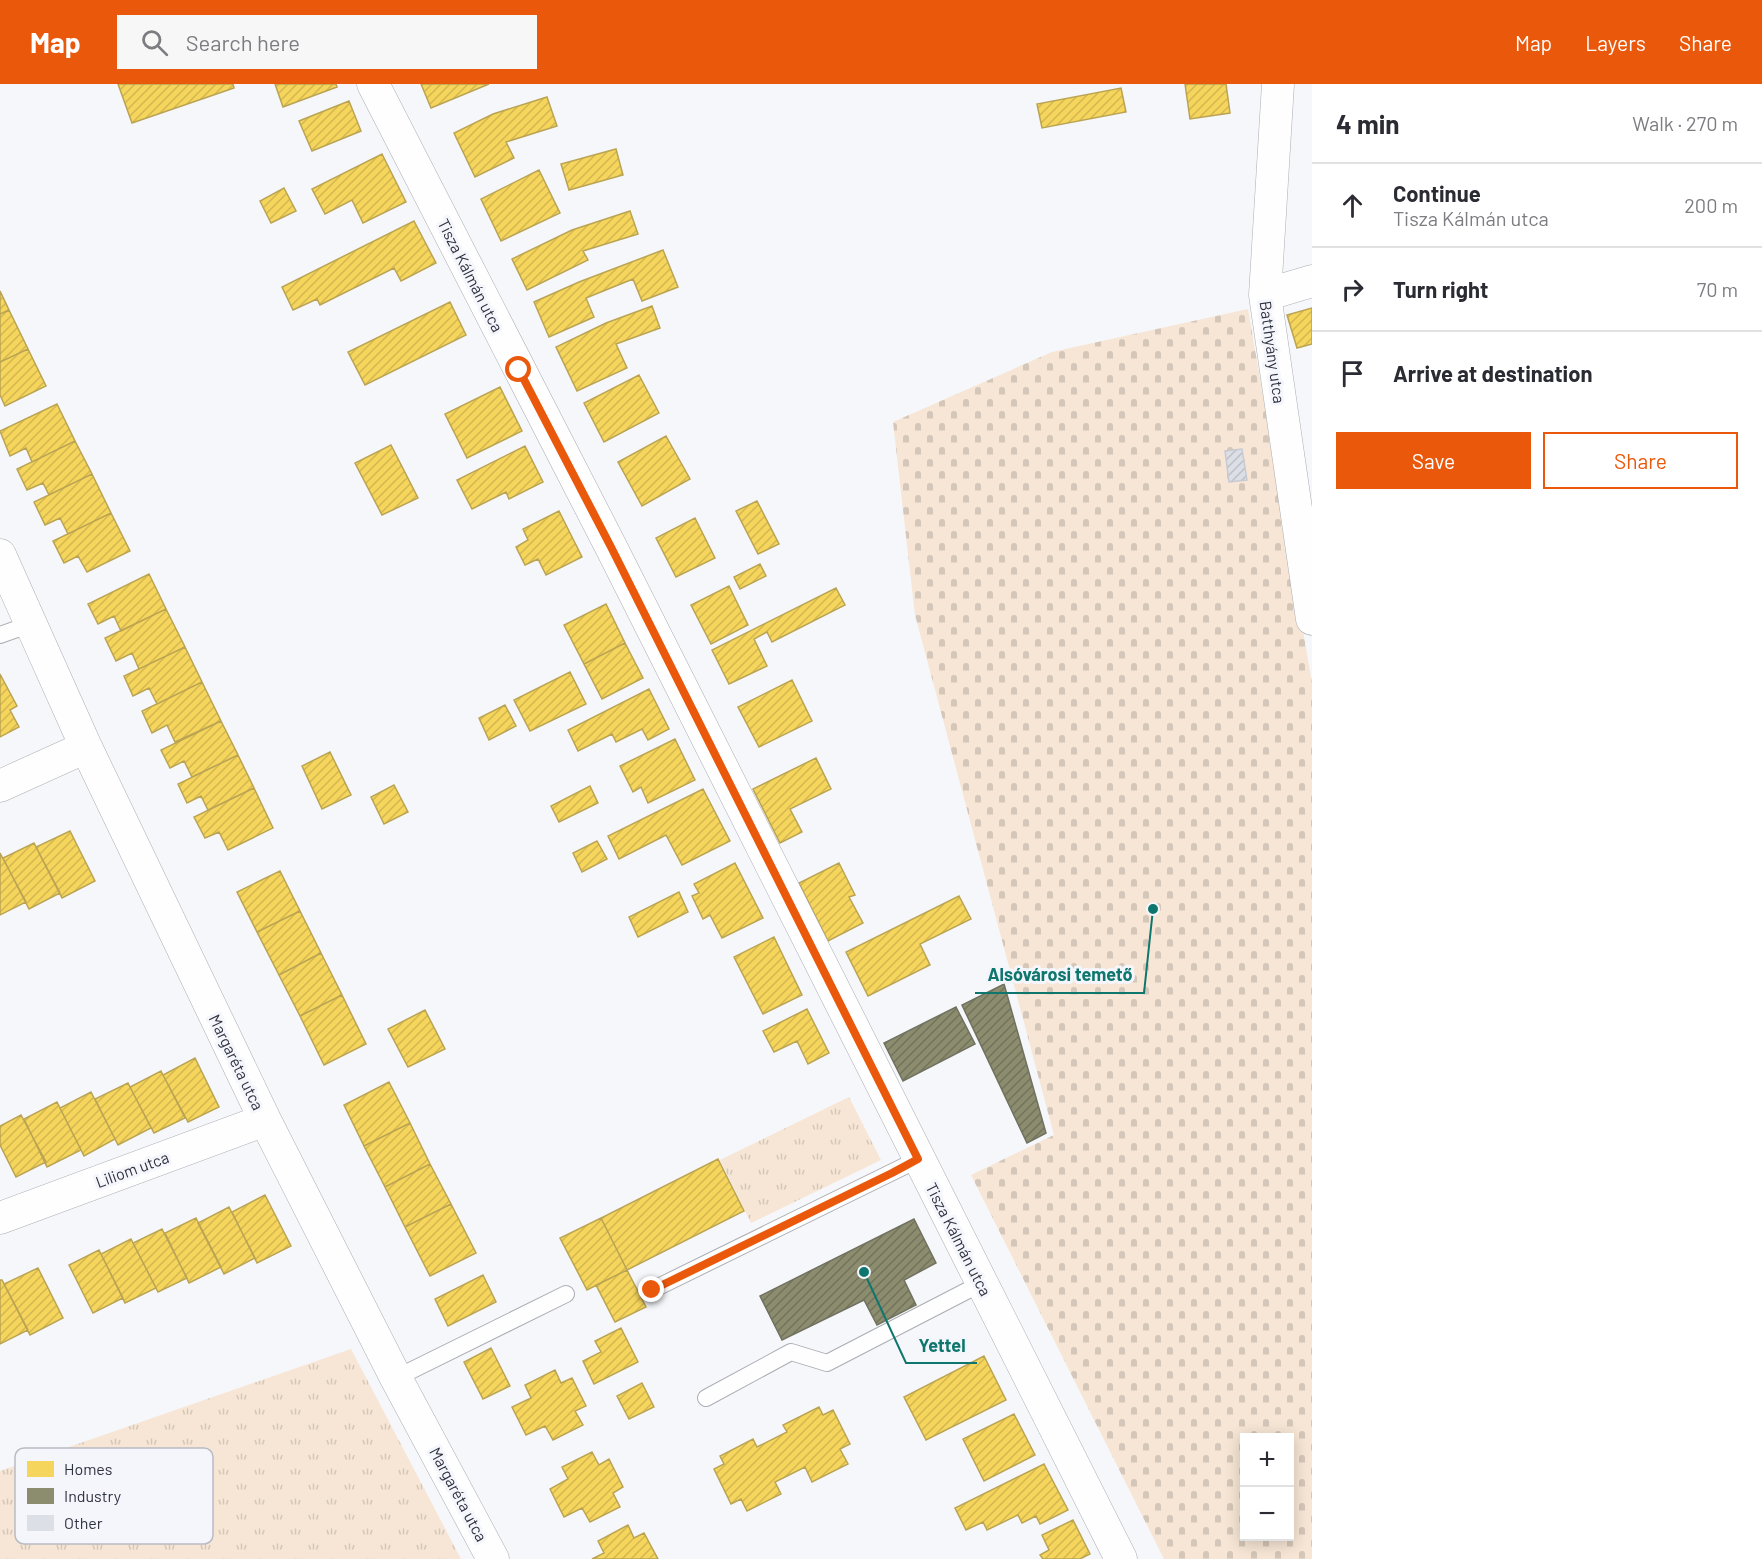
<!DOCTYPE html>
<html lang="en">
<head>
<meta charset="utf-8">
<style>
	body { margin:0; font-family:Barlow,sans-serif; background:#f7f7f7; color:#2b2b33 }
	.controls { position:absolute; right:18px; bottom:18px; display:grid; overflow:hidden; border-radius:0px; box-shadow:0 3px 15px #0003 }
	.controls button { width:54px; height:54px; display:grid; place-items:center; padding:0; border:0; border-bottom:2px solid #e1e1e2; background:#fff; color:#2b2b33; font:30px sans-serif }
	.stop { position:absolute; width:18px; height:18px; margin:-14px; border:4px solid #ea580c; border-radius:50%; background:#fff }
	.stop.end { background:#ea580c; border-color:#fff; box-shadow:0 2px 6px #0008 }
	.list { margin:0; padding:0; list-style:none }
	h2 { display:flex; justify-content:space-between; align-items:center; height:78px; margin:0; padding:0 24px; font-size:26px }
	h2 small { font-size:20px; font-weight:400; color:#7c7c81 }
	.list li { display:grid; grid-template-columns:39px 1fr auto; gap:18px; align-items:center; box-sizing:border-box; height:84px; padding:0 24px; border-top:2px solid #e1e1e2 }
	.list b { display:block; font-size:22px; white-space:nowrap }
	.list p { margin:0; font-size:20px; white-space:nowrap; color:#7c7c81 }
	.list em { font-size:20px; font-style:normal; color:#7c7c81 }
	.actions { display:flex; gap:12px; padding:18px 24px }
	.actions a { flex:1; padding:14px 0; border:2px solid #ea580c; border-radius:0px; text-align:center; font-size:21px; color:#ea580c }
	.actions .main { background:#ea580c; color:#fff }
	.icon { flex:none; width:33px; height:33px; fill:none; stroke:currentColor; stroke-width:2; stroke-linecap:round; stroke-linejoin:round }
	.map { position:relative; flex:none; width:1312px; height:1475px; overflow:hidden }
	header { display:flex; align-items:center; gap:36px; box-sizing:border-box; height:84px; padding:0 30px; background:#ea580c; color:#fff }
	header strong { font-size:28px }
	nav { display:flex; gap:33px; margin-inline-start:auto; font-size:21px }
	.search { width:420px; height:54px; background:#f7f7f7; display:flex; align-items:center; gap:15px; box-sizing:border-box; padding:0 21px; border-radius:0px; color:#7c7c81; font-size:22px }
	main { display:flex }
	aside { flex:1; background:#fff }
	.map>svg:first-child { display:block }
	.grass { fill:url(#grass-tufts) }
	.cemetery { fill:url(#cemetery-stones); fill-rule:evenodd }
	.homes { fill:url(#homes-hatch); stroke:#baa453; stroke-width:1.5 }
	.industry { fill:url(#industry-hatch); stroke:#707160; stroke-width:1.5 }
	.building { fill:url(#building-hatch); stroke:#c8cad2; stroke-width:1.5 }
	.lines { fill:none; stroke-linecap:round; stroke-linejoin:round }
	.service-casing { stroke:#abadb4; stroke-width:18 }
	.minor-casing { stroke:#abadb4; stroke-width:33 }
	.service { stroke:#fefefe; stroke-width:16 }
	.minor { stroke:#fefefe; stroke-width:32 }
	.route { stroke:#ea580c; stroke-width:8 }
	.labels { text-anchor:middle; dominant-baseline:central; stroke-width:6; stroke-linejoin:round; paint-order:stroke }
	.street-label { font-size:16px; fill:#2f323f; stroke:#f4f6fc }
	.key { fill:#f4f6fc; stroke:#b9bbc3; stroke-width:1.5 }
	.key-label { font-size:16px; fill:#2f323f }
	.leader { fill:none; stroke:#0f766e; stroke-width:2 }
	.callout-dot { fill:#0f766e; stroke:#f4f6fc; stroke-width:2 }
	.callout-label { font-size:18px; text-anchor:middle; font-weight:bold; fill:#0f766e; stroke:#f4f6fc; stroke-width:6; stroke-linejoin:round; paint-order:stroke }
</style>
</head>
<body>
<header>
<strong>Map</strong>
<div class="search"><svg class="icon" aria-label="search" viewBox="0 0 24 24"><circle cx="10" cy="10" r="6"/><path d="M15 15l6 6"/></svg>Search here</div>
<nav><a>Map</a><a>Layers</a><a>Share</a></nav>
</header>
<main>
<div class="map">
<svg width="1312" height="1475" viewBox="0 0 1312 1475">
	<defs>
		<pattern id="grass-tufts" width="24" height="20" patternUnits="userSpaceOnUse" patternTransform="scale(1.5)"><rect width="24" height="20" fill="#f7e6d5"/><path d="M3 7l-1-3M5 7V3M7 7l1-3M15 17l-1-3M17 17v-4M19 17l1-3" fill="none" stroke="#d4c6b8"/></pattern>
		<pattern id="cemetery-stones" width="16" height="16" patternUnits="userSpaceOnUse" patternTransform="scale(1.5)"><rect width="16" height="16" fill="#f7e6d5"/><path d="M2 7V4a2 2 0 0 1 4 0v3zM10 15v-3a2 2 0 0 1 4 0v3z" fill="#d4c6b8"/></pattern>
		<pattern id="homes-hatch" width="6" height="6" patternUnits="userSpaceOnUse" patternTransform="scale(1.5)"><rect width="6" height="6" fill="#f6d55c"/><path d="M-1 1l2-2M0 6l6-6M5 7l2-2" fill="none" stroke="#d3b751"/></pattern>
		<pattern id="industry-hatch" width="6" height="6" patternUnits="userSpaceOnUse" patternTransform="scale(1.5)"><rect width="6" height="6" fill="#8c8c6e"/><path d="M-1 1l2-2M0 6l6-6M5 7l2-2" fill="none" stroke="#73735c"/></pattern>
		<pattern id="building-hatch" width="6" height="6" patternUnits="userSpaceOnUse" patternTransform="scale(1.5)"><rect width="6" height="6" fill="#dddfe7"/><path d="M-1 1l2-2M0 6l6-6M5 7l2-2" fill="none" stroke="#bec0c7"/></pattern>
	</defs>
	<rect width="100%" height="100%" fill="#f6f7fa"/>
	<path class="grass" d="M849 1013 881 1076 751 1139 720 1076Z
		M351 1265 461 1475H0V1387Z"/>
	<path class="cemetery" d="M1248 225 1312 599V1475H1164L971 1091 1054 1051 915 531 893 338 1052 268ZM1244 1354H1290V1452H1244Z"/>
	<path class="homes" d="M118 0H233L234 4 132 39Z
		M275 0H336L337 3 283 23Z
		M421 0H489L431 24Z
		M1185 0H1226L1230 29 1190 35Z
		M1121 4 1126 28 1042 44 1037 20Z
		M547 13 557 42 506 58 514 74 475 93 454 49 493 30Z
		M349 17 361 47 312 67 299 37Z
		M616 65 623 91 569 106 561 80Z
		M382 70 406 118 363 139 352 116 325 130 312 105Z
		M539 86 560 129 501 157 481 115Z
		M284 104 296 127 271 139 260 117Z
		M630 127 638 150 583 167 588 176 527 206 512 175 572 146Z
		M414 137 436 179 401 197 394 184 320 221 317 215 293 226 282 203Z
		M663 166 678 203 642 217 633 195 586 214 594 233 549 253 534 218 579 198Z
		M0 207 9 226 0 230Z
		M450 218 466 251 365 301 348 268Z
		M652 222 660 244 616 260 627 284 577 307 556 263 606 239Z
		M1312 224V260L1297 264 1287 231Z
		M9 226 28 265 0 278V230Z
		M28 265 46 302 5 322 0 311V278Z
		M639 291 659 329 604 358 584 319Z
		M500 303 522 347 467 374 445 330Z
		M57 320 75 357 32 378 26 364 10 372 0 347Z
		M666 352 690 395 642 422 618 378Z
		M75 357 92 390 49 411 43 399 27 406 17 385Z
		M391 361 418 414 382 431 355 379Z
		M525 362 543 398 509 415 506 408 472 425 457 396Z
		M92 390 111 429 68 450 60 434 45 441 34 418Z
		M757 417 779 460 758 470 736 427Z
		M559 427 582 473 546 491 538 475 525 481 516 463 528 456 523 445Z
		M111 429 130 467 87 488 78 472 64 479 53 457Z
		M695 434 715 474 676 493 656 454Z
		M760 480 766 492 740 505 734 493Z
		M149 490 166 525 121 547 114 532 98 540 88 520Z
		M729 502 748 541 711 560 691 521Z
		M836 504 845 521 772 558 767 548 754 555 767 582 729 600 712 566Z
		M606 520 625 559 584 580 564 541Z
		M166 525 185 563 139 585 132 569 116 577 105 554Z
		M625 559 643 594 602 615 584 580Z
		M185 563 202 598 157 620 149 604 133 612 124 592Z
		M570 588 586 620 530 647 514 616Z
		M0 590 17 622 10 626 19 643 0 653Z
		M792 596 812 637 759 663 738 623Z
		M202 598 221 637 175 658 167 641 152 649 142 627Z
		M649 605 669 645 648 656 642 645 616 658 612 650 578 667 568 646Z
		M505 621 516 642 489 656 479 634Z
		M221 637 238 671 192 693 184 677 170 684 161 666Z
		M675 655 695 696 648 719 641 703 633 708 620 682Z
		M330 668 351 711 322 725 302 682Z
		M238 671 254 704 208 726 201 712 187 719 178 700Z
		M816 674 831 705 790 725 802 748 780 759 753 705Z
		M394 701 408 728 384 740 371 713Z
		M590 702 598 719 559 738 551 722Z
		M254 704 273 744 228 766 219 748 205 754 194 733Z
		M703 705 730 757 682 781 666 751 619 775 608 752Z
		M70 747 95 797 62 814 36 763Z
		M597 757 607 775 582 788 573 769Z
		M34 759 60 809 29 825 3 774Z
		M0 769 26 818 0 831Z
		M735 779 763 834 722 854 710 831 703 835 692 812 699 809 694 800Z
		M839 779 855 811 849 813 863 839 828 857 799 799Z
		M280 787 300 827 257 848 237 808Z
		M679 808 688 828 638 853 629 833Z
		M959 812 971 835 920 860 930 881 868 912 846 868Z
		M300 827 321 869 279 891 257 848Z
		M774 853 802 911 763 930 734 873Z
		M321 869 342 911 300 932 279 891Z
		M342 911 366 960 324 981 300 932Z
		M807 925 829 969 808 980 797 957 774 968 763 947Z
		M425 926 445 965 408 983 388 945Z
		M195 974 219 1023 188 1038 163 991Z
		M161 987 185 1034 154 1049 130 1003Z
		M389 998 410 1039 364 1062 344 1021Z
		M128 999 151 1044 118 1061 95 1015Z
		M91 1008 115 1055 84 1072 60 1024Z
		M57 1018 81 1066 47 1083 24 1035Z
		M21 1031 46 1078 16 1093 0 1061V1042Z
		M410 1039 430 1080 385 1103 364 1062Z
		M718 1075 744 1127 627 1186 601 1134Z
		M430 1080 451 1120 405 1143 385 1103Z
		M265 1111 291 1162 257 1179 232 1128Z
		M451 1120 476 1169 430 1192 405 1143Z
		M229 1123 255 1174 224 1190 198 1139Z
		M196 1134 221 1183 189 1199 165 1149Z
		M601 1134 627 1186 587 1206 560 1154Z
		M162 1145 187 1194 158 1208 133 1159Z
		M131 1155 156 1204 125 1219 101 1170Z
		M99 1166 123 1214 93 1229 69 1181Z
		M38 1184 63 1234 30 1251 4 1200Z
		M627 1186 646 1223 615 1238 596 1201Z
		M483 1191 496 1218 448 1242 435 1215Z
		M0 1196H2L28 1246 0 1260Z
		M621 1244 638 1278 594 1300 583 1277 601 1268 595 1257Z
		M491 1264 510 1302 483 1315 464 1278Z
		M984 1272 1006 1316 926 1356 904 1313Z
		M555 1286 561 1299 572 1294 586 1322 575 1327 583 1341 553 1356 545 1342 526 1351 512 1323 531 1314 525 1301Z
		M642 1299 654 1323 629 1335 617 1312Z
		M819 1323 823 1331 833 1326 850 1360 840 1365 848 1380 812 1398 805 1383 775 1398 781 1410 747 1427 741 1415 731 1420 714 1385 724 1380 720 1372 753 1355 757 1363 787 1348 783 1341Z
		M1014 1330 1035 1371 984 1397 963 1355Z
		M592 1368 599 1381 609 1375 623 1403 613 1409 620 1423 590 1438 582 1424 564 1433 550 1405 568 1395 562 1383Z
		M1044 1380 1068 1426 1040 1440 1036 1432 1022 1439 1018 1431 987 1446 983 1438 966 1446 955 1424Z
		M1073 1436 1090 1470 1080 1475H1043L1040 1471 1049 1466 1042 1451Z
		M628 1441 634 1454 644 1449 658 1475H592L604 1469 598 1457Z"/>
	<path class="industry" d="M1004 900 1046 1049 1027 1059 962 921Z
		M956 923 975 960 903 997 884 959Z
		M914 1135 936 1179 904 1196 916 1221 877 1241 864 1216 782 1256 760 1212Z"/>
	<path class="building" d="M1242 365 1247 396 1229 398 1225 367Z"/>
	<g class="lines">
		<defs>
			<path id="service" d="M0 551 31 540
				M652 1206 919 1075
				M396 1294 566 1210
				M706 1314 791 1268 827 1279 982 1199"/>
			<path id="minor" d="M373 0 611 463 1121 1475
				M1278 0 1265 211 1312 535
				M1265 211 1312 197
				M0 471 86 663 265 1036 396 1294 493 1475
				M0 702 86 663
				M0 1134 265 1036"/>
		</defs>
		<use href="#service" class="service-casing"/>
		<use href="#minor" class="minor-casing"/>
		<use href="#service" class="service"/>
		<use href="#minor" class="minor"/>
	</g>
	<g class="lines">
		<path class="route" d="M519 286 611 463 918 1075 892 1089 652 1206"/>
	</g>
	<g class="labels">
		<g class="street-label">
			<text transform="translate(471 191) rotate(63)">Tisza Kálmán utca</text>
			<text transform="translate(1273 268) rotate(82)">Batthyány utca</text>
			<text transform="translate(237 978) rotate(64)">Margaréta utca</text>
			<text transform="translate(132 1085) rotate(-20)">Liliom utca</text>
			<text transform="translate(959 1155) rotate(63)">Tisza Kálmán utca</text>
			<text transform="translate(459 1410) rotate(62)">Margaréta utca</text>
		</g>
	</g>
	<rect x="15" y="1364" width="198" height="96" rx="9" class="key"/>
	<rect x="27" y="1377" width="27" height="16" fill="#f6d55c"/>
	<rect x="27" y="1404" width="27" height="16" fill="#8c8c6e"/>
	<rect x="27" y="1431" width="27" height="16" fill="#dddfe7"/>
	<g class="key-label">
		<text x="64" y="1391">Homes</text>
		<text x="64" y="1418">Industry</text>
		<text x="64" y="1445">Other</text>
	</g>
	<path class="leader" d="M1153 825L1144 909H975M864 1188L906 1279H977"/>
	<g class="callout-dot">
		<circle cx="1153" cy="825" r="6"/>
		<circle cx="864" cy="1188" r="6"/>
	</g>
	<g class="callout-label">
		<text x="1060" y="897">Alsóvárosi temető</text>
		<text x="942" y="1268">Yettel</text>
	</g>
</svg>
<div class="controls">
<button>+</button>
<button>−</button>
</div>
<div class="stop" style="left:519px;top:286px"></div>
<div class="stop end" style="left:652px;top:1206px"></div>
</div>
<aside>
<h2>4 min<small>Walk · 270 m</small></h2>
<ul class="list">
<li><svg class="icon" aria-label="ahead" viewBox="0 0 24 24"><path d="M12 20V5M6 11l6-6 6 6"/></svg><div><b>Continue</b><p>Tisza Kálmán utca</p></div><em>200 m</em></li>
<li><svg class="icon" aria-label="right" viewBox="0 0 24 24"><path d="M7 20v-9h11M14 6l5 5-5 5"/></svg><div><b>Turn right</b></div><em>70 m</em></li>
<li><svg class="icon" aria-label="arrive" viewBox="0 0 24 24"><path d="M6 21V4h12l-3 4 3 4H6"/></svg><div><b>Arrive at destination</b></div></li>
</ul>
<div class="actions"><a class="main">Save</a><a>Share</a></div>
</aside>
</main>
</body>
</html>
